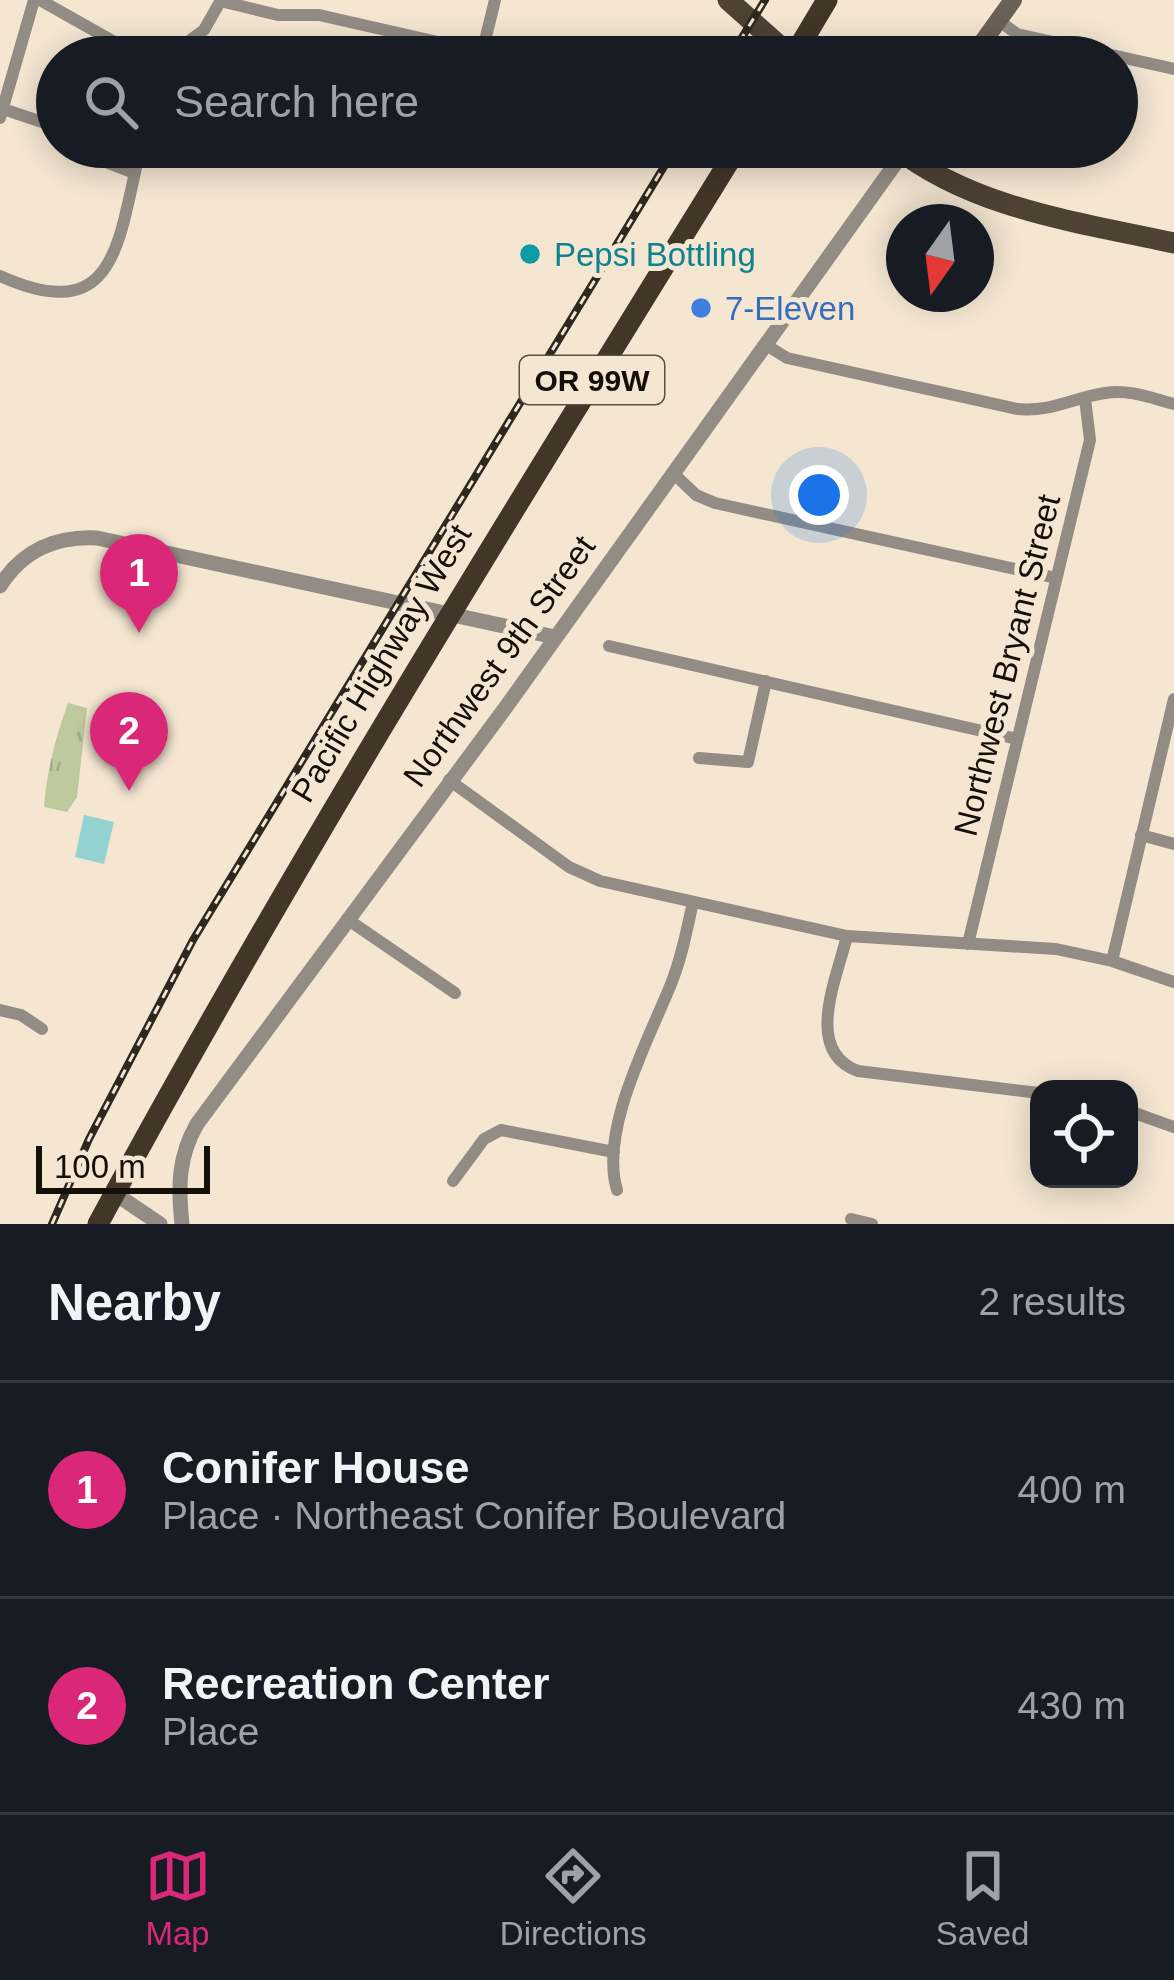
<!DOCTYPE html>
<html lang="en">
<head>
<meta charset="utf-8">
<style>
	body { margin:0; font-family:Helvetica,sans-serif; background:#242831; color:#f1f3f6 }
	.controls { position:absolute; right:36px; bottom:36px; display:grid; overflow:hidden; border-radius:24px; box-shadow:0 6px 30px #0003 }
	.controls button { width:108px; height:108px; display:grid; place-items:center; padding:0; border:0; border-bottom:3px solid #363941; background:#171b24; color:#f1f3f6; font:60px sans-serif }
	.compass { position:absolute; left:886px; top:204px; width:108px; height:108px; border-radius:50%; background:#171b24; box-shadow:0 6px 30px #0003; rotate:194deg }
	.scale { position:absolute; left:36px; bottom:30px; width:174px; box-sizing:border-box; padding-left:12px; border:6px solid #140f08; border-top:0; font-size:33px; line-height:42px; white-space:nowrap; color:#140f08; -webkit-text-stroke:9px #f4e6d1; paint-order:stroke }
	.you { position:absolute; left:819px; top:495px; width:42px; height:42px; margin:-30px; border:9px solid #fff; border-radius:50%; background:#1a73e8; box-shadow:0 0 0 18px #1a73e833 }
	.badge { display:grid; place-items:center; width:78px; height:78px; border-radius:50%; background:#db2777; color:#fff; font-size:39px; font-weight:700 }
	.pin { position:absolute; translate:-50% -99px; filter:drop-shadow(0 3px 6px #0008) }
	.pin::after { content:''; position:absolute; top:63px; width:42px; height:36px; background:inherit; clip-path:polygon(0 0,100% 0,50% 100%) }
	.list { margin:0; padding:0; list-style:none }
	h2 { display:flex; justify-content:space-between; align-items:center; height:156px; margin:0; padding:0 48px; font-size:51px }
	h2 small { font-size:39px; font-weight:400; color:#9ea1a6 }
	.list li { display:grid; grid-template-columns:78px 1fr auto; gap:36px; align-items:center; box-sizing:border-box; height:216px; padding:0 48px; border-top:3px solid #363941 }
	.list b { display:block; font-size:45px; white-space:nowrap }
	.list p { margin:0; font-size:39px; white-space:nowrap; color:#9ea1a6 }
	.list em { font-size:39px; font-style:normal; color:#9ea1a6 }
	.icon { flex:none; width:66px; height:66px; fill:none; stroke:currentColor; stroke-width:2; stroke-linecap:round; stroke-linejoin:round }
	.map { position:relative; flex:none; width:1174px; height:1224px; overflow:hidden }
	.search { position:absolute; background:#171b24; box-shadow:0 6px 30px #0003; left:36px; right:36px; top:36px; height:132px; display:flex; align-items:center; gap:30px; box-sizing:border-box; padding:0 42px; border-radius:66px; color:#9ea1a6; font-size:45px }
	.sheet { height:588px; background:#171b24 }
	nav { display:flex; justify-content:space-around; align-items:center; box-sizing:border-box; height:168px; border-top:3px solid #363941; background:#171b24; font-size:33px; color:#9ea1a6 }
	nav a { display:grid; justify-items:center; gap:6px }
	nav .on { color:#db2777 }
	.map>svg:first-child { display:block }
	.grass { fill:url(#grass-tufts) }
	.water { fill:#94d2d2 }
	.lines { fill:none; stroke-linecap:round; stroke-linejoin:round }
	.minor { stroke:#938c84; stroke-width:12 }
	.tertiary { stroke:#938c84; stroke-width:15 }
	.secondary { stroke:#6b6055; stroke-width:18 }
	.primary { stroke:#4e4235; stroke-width:21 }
	.trunk { stroke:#423628; stroke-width:21 }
	.rail-casing { stroke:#2e281f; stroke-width:8 }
	.rail { stroke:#f4e6d1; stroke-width:3; stroke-dasharray:9; stroke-linecap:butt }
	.culture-dot { fill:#0f9aa8; stroke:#f4e6d1; stroke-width:4.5 }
	.shop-dot { fill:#3f7fe0; stroke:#f4e6d1; stroke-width:4.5 }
	.labels { text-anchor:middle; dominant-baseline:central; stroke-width:10; stroke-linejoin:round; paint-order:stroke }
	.shield { fill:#f4e6d1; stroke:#575044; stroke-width:3 }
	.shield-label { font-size:30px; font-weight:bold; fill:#140f08 }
	.culture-label { font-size:33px; fill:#0d838f; stroke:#f4e6d1; text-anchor:start }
	.shop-label { font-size:33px; fill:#366cbe; stroke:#f4e6d1; text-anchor:start }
	.street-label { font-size:33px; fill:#140f08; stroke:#f4e6d1 }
</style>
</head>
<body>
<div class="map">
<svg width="1174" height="1224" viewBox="0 0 1174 1224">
	<defs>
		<pattern id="grass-tufts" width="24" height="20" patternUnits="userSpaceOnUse" patternTransform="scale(3)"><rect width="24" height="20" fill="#beca9d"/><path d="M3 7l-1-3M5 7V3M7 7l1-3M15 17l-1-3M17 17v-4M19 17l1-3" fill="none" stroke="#a2ac86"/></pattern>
	</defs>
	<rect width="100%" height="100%" fill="#f4e6d1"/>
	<path class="grass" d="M68 703 87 708 77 797 67 812 44 807C47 770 55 739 68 703Z"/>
	<path class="water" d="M84 815 114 822 104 864 75 857Z"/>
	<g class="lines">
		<path class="minor" d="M40 0 141 57
			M220 1 278 15H319L482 52
			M998 20 1017 34 1174 69
			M167 57 204 30 221 0
			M481 57 495 0
			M3 109 57 127
			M0 118 34 0
			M78 147 85 154 134 173
			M0 276C120 330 118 236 141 147
			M766 345 787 358 1017 409C1053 412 1072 398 1105 393 1129 389 1151 398 1174 404
			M673 473 696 495 715 503 1056 578
			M609 646 1017 739
			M699 758 748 762 766 681
			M449 780 569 867 600 881 847 936 1056 949 1112 961 1174 982
			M1141 835 1174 844
			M347 919 455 993
			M847 936C837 978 803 1051 858 1071L1039 1093
			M968 944 1090 440 1085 399
			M1112 961 1174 699
			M0 1010 21 1015 42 1029
			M1129 1111 1174 1127
			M453 1181 484 1139 501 1130 614 1152
			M617 1190C599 1130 649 1039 671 984 682 957 687 929 693 902
			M851 1219 872 1224"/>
		<path class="tertiary" d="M0 586C23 550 55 536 97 538L555 637
			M114 1193 160 1224
			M182 1224C178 1187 178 1157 197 1124L506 707 903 153"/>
		<path class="secondary" d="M972 57 1013 0"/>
		<path class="primary" d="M728 0 792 57
			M895 147C973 209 1079 222 1174 243"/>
		<path class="trunk" d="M793 57 827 0
			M98 1224C297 856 518 503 738 147"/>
		<defs>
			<path id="rail" d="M730 57 765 0
				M52 1224 89 1139 193 940 676 147"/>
		</defs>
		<use href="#rail" class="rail-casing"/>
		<use href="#rail" class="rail"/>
	</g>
	<circle class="culture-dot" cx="530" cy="254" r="12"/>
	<circle class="shop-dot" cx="701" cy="308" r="12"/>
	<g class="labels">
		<rect class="shield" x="520" y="356" width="144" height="48" rx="9"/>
		<g class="shield-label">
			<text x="592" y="380">OR 99W</text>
		</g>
		<g class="culture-label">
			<text x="554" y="254">Pepsi Bottling</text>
		</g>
		<g class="shop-label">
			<text x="725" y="308">7-Eleven</text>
		</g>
		<g class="street-label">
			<text transform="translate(499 661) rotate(-54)">Northwest 9th Street</text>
			<text transform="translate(381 663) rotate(-59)">Pacific Highway West</text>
			<text transform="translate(1007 665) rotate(-76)">Northwest Bryant Street</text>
		</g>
	</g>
</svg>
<div class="controls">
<button><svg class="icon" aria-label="locate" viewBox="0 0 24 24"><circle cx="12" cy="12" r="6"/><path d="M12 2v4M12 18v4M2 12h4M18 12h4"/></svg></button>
</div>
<svg class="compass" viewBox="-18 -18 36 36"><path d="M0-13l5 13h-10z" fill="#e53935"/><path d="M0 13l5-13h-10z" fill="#9ea1a6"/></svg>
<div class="scale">100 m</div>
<div class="you"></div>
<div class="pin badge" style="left:139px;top:633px">1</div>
<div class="pin badge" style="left:129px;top:791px">2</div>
<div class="search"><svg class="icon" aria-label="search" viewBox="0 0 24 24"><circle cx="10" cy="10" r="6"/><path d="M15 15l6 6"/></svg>Search here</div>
</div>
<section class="sheet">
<h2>Nearby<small>2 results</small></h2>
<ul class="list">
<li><span class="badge">1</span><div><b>Conifer House</b><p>Place · Northeast Conifer Boulevard</p></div><em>400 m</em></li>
<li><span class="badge">2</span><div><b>Recreation Center</b><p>Place</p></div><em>430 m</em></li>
</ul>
</section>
<nav>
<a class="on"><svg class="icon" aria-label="map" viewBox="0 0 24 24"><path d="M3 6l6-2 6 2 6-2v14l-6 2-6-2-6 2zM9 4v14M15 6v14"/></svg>Map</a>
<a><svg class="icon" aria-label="directions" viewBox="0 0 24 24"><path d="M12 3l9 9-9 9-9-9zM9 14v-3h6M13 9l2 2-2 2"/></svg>Directions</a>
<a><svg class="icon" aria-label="saved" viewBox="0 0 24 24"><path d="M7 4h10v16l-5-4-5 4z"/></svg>Saved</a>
</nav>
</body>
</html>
